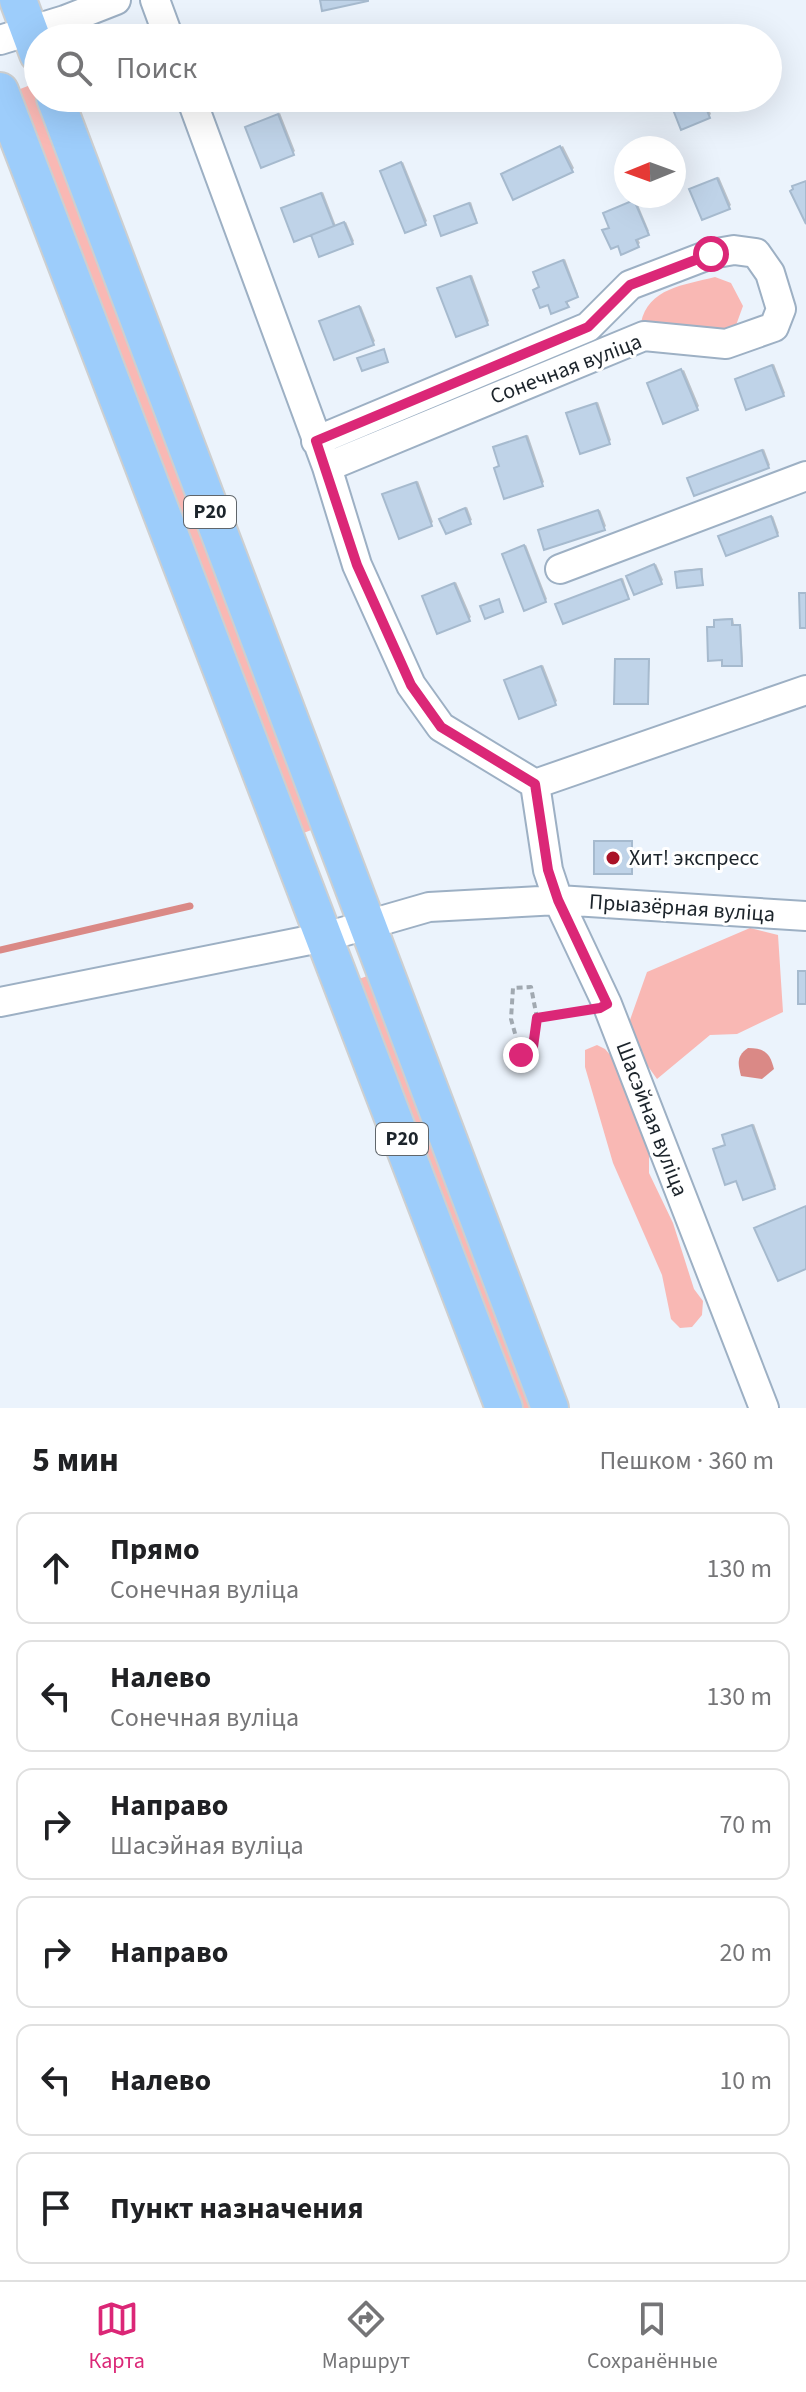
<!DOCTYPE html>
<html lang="ru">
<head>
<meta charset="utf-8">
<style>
	body { margin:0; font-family:"Source Sans 3",sans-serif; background:#f2f2f2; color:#202124 }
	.compass { position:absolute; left:614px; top:136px; width:72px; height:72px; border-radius:50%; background:#fff; box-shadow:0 8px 32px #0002; rotate:269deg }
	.stop { position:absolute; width:24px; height:24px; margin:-18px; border:6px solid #db2777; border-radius:50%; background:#fff }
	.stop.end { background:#db2777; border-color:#fff; box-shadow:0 2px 8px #0008 }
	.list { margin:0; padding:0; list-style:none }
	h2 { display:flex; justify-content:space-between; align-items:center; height:104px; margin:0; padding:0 32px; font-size:34px }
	h2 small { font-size:26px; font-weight:400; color:#757577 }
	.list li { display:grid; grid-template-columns:52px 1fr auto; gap:24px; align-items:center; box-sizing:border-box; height:112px; margin:0 16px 16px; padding:0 16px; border:2px solid #e0e0e0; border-radius:16px }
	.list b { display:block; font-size:30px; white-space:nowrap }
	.list p { margin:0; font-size:26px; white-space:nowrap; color:#757577 }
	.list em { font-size:26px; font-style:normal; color:#757577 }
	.icon { flex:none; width:44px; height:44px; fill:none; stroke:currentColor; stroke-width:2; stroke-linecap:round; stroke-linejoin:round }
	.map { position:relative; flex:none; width:806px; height:1408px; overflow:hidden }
	.search { position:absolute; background:#fff; box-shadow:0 8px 32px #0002; left:24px; right:24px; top:24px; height:88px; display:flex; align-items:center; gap:20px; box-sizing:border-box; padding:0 28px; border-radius:44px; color:#757577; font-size:30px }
	.sheet { height:872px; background:#fff }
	nav { display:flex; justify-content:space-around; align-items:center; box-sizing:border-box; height:112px; border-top:2px solid #e0e0e0; background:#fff; font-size:22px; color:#757577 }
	nav a { display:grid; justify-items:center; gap:4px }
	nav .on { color:#db2777 }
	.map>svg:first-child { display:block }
	.green { fill:#f9b8b4 }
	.water { fill:#da8986 }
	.shadow { fill:#0003 }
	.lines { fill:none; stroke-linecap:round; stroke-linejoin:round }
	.stream { stroke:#da8986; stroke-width:7 }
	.building { fill:#bfd3e8; stroke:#a6bace; stroke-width:2 }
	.minor-casing { stroke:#9db0c4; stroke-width:32 }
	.major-casing { stroke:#cdcfd0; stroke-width:40 }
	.path { stroke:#a1a9b1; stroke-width:4; stroke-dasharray:6 4; stroke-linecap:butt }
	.minor { stroke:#fff; stroke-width:28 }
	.major { stroke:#9dcdfb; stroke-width:36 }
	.route { stroke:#db2777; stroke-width:10 }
	.poi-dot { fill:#a91227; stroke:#fff; stroke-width:3 }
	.labels { text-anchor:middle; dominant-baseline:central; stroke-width:6; stroke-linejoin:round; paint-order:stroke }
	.shield { fill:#fff; stroke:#60666b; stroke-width:2 }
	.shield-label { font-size:20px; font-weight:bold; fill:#1c242b }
	.street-label { font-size:22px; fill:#1c242b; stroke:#fff }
	.poi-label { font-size:22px; fill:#1c242b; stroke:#fff; text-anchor:start }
</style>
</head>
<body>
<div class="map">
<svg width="806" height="1408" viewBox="0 0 806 1408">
	<rect width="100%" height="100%" fill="#ebf3fc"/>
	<path class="green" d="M33 84 319 827 301 834 15 91Z
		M715 277 731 283 743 306 735 328 702 334 641 323C648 288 684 285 715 277Z
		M750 928 778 935 783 1012 737 1034 710 1035 657 1079 625 1034 647 972Z
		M373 974 538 1408H520L356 980Z
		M597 1045 605 1049 618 1064 649 1133V1173L673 1223 694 1289 703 1301 702 1315 692 1327 680 1328 671 1319 662 1275 613 1163 585 1067V1050Z"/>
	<path class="water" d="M748 1048C765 1048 770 1053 774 1069L762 1079 741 1076C738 1064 736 1056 748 1048Z"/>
	<path class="shadow" d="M695 98H704L711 114 709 116Z
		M280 113 295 151 293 153 247 127Z
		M563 146 574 168 572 170 505 173Z
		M403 162 427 221 425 223 385 169Z
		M719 177 731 205 729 207 694 188Z
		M323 192 336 226 346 222 354 241 352 243 312 232 286 207Z
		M636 200 649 231 637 237 640 243 638 245 619 244 607 229 611 227 607 212Z
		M471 202 477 220 475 222 436 216Z
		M565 259 578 294 568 299V305L535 272Z
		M472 275 489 321 487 323 442 287Z
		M361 306 375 341 373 343 324 320Z
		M774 364 785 393 783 395 739 377Z
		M684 370 699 406 697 408 649 384Z
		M598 402 611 440 609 442 570 412Z
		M528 435 544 482 542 484 501 466 495 447Z
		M764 449 770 465 768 467 690 478Z
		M418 481 433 522 431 524 387 493Z
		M467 507 472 520 447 532 441 519Z
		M600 510 606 526 604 528 542 529Z
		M773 516 779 533 777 535H722Z
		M526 545 547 599 545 601 506 553Z
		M656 564 663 580 661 582 631 574Z
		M703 568 702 583 677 572 679 570Z
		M623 578 629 596 627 598 557 604Z
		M456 582 471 617 469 619 426 595Z
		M733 618 734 624H741L743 662 741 664 709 628 716 626 718 619Z
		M619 658H650L647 702 617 660Z
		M543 665 557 701 555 703 508 679Z
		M599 840H633V870L631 872 596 842Z
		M754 1124 776 1186 774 1188 727 1144 726 1134Z"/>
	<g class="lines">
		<path class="stream" d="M0 950 190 906"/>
	</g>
	<path class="building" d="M320 0H368V1L322 11Z
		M247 29 251 38H225Z
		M694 98H702L710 118 681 130 672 107Z
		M278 114 294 155 261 168 245 127Z
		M560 146 573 172 513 200 501 174Z
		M401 162 426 225 405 233 380 171Z
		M717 178 730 209 702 220 689 189Z
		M806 181V224L790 191 793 189 792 186Z
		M321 193 334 226 294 242 281 208Z
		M634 200 649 235 636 240 639 247 621 255 618 246 611 249 602 230 609 228 603 213Z
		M469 203 477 223 441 236 434 216Z
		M344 222 353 244 319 257 311 235Z
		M563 260 578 297 566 302 569 307 551 314 548 305 540 308 533 290 539 287 533 272Z
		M470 276 488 325 456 337 437 288Z
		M359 306 374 345 334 360 319 321Z
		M384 349 388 362 362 371 357 358Z
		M772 365 784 396 746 410 735 379Z
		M681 369 698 410 663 424 647 383Z
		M596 403 610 444 580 454 566 413Z
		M526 436 543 486 504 499 494 468 499 466 493 447Z
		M762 450 769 468 694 496 687 478Z
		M416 482 432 526 399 539 382 494Z
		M465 508 471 524 446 534 439 519Z
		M598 510 605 530 544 550 538 530Z
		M771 516 778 536 726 556 718 536Z
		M524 545 546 602 524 611 502 554Z
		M654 564 662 584 634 595 626 576Z
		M701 569 703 585 677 588 675 572Z
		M621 579 629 599 563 624 555 604Z
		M454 583 470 621 437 634 422 596Z
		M799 593H806V628H800Z
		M499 599 503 612 485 619 480 606Z
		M732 619V625H740L742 666H722V660L708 661 707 627H714V620Z
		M615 659H649L648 704H614Z
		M541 666 556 705 519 719 504 680Z
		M594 841H632V874H594Z
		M798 971H806V1004H798Z
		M752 1125 775 1189 743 1200 736 1181 725 1185 713 1149 725 1145 722 1135Z
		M806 1206V1269L778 1281 754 1228Z"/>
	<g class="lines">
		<defs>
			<path id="minor" d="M155 0 169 38
				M0 40 65 20 116 0
				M191 98 327 467 357 565 411 685 441 727 535 784 806 690
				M316 441 588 327 630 285 711 254 734 250 756 253 770 273 781 309 774 327 726 344 644 336 327 467
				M560 569 806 476
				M535 784 548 870 558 900 607 1004 764 1408
				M0 1002 325 937 429 907 558 900 806 916"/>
			<path id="major" d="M18 0 38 54
				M0 91 504 1408
				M55 98 550 1408"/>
		</defs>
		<use href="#minor" class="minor-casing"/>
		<use href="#major" class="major-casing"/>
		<path class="path" d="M537 1018 531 987 513 988 511 1019 521 1055 532 1054 537 1018 582 1011"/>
		<use href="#minor" class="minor"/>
		<use href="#major" class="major"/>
	</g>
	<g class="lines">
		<path class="route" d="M521 1055 532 1054 537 1018 600 1008 607 1004 558 900 548 870 535 784 441 727 411 685 357 565 316 441 588 327 630 285 711 254"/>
	</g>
	<circle class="poi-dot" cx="613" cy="858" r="8"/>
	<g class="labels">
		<g class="shield">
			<rect x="184" y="496" width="52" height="32" rx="6"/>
			<rect x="376" y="1123" width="52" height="32" rx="6"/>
		</g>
		<g class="shield-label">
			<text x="210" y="512">Р20</text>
			<text x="402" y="1139">Р20</text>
		</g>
		<g class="street-label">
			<text transform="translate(566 369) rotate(-21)">Сонечная вуліца</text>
			<text transform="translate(682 908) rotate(4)">Прыазёрная вуліца</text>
			<text transform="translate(652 1119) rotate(69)">Шасэйная вуліца</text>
		</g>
		<g class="poi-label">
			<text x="629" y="858">Хит! экспресс</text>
		</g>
	</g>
</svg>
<svg class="compass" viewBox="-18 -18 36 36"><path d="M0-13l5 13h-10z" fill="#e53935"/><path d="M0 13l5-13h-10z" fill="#757577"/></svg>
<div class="stop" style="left:711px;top:254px"></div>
<div class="stop end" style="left:521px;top:1055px"></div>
<div class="search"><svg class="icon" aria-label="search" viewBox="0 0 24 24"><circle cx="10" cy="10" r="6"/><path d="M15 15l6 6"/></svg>Поиск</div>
</div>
<section class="sheet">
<h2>5 мин<small>Пешком · 360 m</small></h2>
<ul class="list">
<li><svg class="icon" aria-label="ahead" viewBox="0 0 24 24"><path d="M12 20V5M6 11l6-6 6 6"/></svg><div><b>Прямо</b><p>Сонечная вуліца</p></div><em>130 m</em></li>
<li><svg class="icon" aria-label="left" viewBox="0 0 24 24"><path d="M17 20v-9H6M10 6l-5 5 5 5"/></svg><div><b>Налево</b><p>Сонечная вуліца</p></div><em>130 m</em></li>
<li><svg class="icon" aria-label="right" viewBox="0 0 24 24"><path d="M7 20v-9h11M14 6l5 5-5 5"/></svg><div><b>Направо</b><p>Шасэйная вуліца</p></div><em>70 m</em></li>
<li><svg class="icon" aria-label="right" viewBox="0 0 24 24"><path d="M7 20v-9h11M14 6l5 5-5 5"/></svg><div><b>Направо</b></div><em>20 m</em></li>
<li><svg class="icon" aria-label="left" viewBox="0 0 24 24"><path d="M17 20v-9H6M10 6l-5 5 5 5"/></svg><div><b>Налево</b></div><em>10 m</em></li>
<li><svg class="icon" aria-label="arrive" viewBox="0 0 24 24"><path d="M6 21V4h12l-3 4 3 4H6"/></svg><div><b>Пункт назначения</b></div></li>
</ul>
</section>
<nav>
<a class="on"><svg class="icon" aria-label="map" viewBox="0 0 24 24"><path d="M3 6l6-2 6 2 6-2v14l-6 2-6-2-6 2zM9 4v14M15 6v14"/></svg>Карта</a>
<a><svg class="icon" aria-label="directions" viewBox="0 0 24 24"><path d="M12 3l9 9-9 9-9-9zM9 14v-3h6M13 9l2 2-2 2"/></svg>Маршрут</a>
<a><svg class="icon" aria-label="saved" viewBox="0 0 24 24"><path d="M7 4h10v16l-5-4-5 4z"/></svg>Сохранённые</a>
</nav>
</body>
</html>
